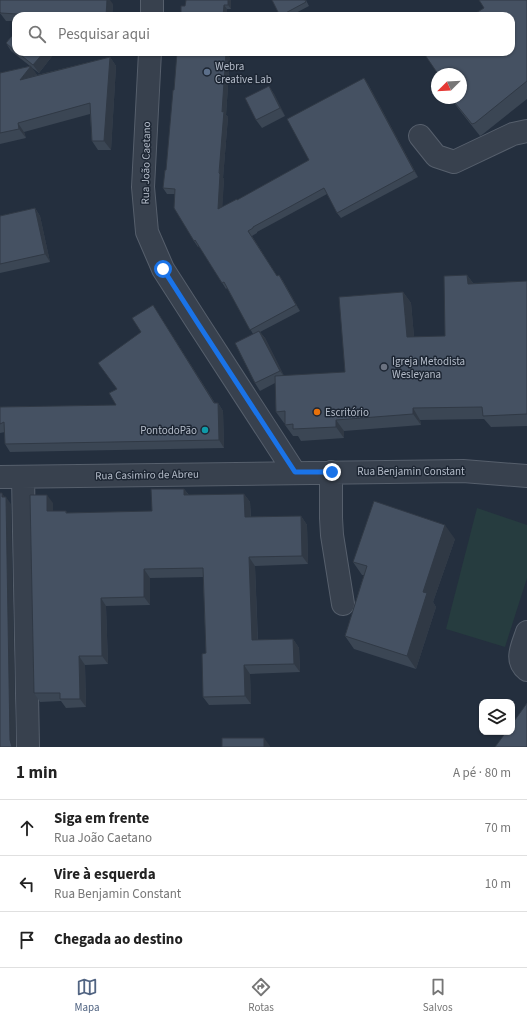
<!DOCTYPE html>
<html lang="pt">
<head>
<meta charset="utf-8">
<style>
	body { margin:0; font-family:"Source Sans 3",sans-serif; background:#f2f2f2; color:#222 }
	.controls { position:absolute; right:12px; bottom:12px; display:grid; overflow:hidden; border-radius:8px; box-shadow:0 1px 3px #0004 }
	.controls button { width:36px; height:36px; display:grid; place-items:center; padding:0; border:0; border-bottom:1px solid #e0e0e0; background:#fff; color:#222; font:20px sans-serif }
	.compass { position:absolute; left:431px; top:68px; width:36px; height:36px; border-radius:50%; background:#fff; box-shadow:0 1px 3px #0004; rotate:246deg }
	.stop { position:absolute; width:12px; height:12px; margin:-9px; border:3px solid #1a73e8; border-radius:50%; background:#fff }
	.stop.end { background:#1a73e8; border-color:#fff; box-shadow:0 1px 4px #0008 }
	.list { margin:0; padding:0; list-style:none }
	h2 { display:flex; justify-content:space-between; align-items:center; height:52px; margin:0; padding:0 16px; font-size:17px }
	h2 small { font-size:13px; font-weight:400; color:#767676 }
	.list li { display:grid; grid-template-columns:26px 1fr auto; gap:12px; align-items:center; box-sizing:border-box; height:56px; padding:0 16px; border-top:1px solid #e0e0e0 }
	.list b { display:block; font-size:15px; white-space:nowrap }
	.list p { margin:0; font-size:13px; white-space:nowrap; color:#767676 }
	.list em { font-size:13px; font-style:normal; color:#767676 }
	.icon { flex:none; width:22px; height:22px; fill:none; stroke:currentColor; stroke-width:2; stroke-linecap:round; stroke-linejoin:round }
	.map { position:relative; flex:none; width:527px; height:747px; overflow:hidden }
	.search { position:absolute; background:#fff; box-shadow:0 1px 3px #0004; left:12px; right:12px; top:12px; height:44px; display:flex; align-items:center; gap:10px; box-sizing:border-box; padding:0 14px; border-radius:12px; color:#767676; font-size:15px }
	.sheet { height:220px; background:#fff }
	nav { display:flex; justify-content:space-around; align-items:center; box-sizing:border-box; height:56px; border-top:1px solid #e0e0e0; background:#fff; font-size:11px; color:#767676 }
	nav a { display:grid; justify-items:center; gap:2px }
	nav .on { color:#516482 }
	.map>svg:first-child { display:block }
	.green { fill:#263c3f }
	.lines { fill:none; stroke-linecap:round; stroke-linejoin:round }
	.minor-casing { stroke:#565f6c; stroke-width:24 }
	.minor { stroke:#38414e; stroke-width:22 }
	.wall { fill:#3b4654 }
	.shaded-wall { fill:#303945 }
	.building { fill:#455162; stroke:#303945 }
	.route { stroke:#1a73e8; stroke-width:5 }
	.service-dot { fill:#5c6f8a; stroke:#1d2633; stroke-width:1.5 }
	.worship-dot { fill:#6b7280; stroke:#1d2633; stroke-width:1.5 }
	.food-dot { fill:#e8710a; stroke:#1d2633; stroke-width:1.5 }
	.culture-dot { fill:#0f9aa8; stroke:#1d2633; stroke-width:1.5 }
	.labels { text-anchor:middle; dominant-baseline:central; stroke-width:3; stroke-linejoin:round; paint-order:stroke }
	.poi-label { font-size:11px; fill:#b4bcc9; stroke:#1d2633; text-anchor:start }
	.street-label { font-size:11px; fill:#b4bcc9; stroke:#1d2633 }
</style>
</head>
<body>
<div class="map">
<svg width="527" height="747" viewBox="0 0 527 747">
	<rect width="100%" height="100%" fill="#242f3e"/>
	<path class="green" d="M477 508 527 525V578L505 647 446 629Z"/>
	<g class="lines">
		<defs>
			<path id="minor" d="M152 16V0
				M150 52 143 187 147 232 163 269 197 322 295 473
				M420 136 436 156 454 162 513 134 527 131
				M331 472V518L332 535 343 604
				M0 477 463 471 527 476
				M23 477 28 747
				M527 632C523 645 514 660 527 670"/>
		</defs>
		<use href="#minor" class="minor-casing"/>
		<use href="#minor" class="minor"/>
	</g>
	<path class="wall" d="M0 0 113 4 112 16H16V21H6L0 13Z
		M231 0V9H227L226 16H181L185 6Z
		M272 0H306L309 6 290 16H280Z
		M527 0V99L483 134 480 136 450 98H461L484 8Z
		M16 31V52H51L53 55 39 73 31 67 37 75 110 57 116 66 111 150H98L92 141 90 114 24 132 26 138 0 144V73L30 66 11 51 6 43Z
		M226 52 230 58 226 115 228 117 223 178 224 179 222 207 237 200 309 160 364 78 368 84 418 177 341 218 337 213 327 194 257 232V233L252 236 277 276 279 275 283 281 300 311 260 332 265 338 284 376 345 372 403 292 411 303 414 337 445 336 467 275 473 283 527 281V426L491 427 484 419 420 420 421 425 344 431V438L301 441 298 436H293L285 425V423H284L276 412 275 383 260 391 255 383 253 334 227 288 226 289 199 246 198 247 194 241 175 194H167L163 188 166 170 174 90Z
		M269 86 274 94 285 116 262 128 256 120Z
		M35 208 40 216 50 262 0 273V216Z
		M153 305 215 403H218L223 411 224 448 10 452 5 444V432L0 433V407L116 405V389Z
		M184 489 189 495 244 494 250 502 251 517 301 516 307 525 308 564 255 566 258 640 293 639 299 648 300 672 250 674 251 704 209 705 203 697 206 653 203 577 150 578V605L106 606 108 664 85 665 86 707 66 708 61 701 40 702 34 693 53 503V511H66L67 513 152 511Z
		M455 539 433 602 436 607 416 669 354 649 345 636 364 575H362L353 562Z"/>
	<path class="shaded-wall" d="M107 0H110L113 4 112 16H106Z
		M228 0H231V9L228 5Z
		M224 5 227 9 226 16H223Z
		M44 52H51L53 55 39 73 33 65Z
		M226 52 230 58 226 115 228 117 223 178 224 179 222 215 218 209 222 112Z
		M110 57 116 66 111 150 104 141Z
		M31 66 37 75 20 80Z
		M364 78 368 84 418 177 414 171Z
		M269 86 274 94 285 116 280 108Z
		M18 123 24 132 26 138 19 129Z
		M35 208 40 216 50 262 45 254Z
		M279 275 283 281 300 311 296 305Z
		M467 275 475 286 468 284Z
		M403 292 411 303 415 348 407 337Z
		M153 305 218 408V403L223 411 224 448 219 440 214 403Z
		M259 331 265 338 285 378 280 371Z
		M413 408 420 420 421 425 413 414Z
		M336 420 344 431V438L336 427Z
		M184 489 190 497 184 495Z
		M2 493 6 499V497L11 504 16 747H12L10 740Z
		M244 494 250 502 251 526 245 517Z
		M47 495 53 503V520L47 511Z
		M301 516 307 525 308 564 302 556Z
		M445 525 455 539 433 602 436 607 416 669 407 656 423 592Z
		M249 557 255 566 258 649 252 640Z
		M144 569 150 578V605L144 597Z
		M101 598 106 606 108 664 102 656Z
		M293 639 299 648 300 672 294 664Z
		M79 656 85 665 86 707 80 699Z
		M244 665 250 674 251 704 245 696Z
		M264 738 270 746V747H264Z"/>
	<path class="building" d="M0 0H107L106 16H48L1 13 0 12Z
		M186 0H228V5H224L223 16H181V6H185Z
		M272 0H305L306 2 280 16Z
		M479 0H527V81L475 123 472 124 451 98H461V74H438L423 52H511V16H471L484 8Z
		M16 31V52L6 43Z
		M17 52H44L33 65Z
		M177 52H226L222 112 224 111 219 173 220 174 218 209 237 199V200L309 160 287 119 364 78 414 171 337 213 324 188 253 227V228L248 231 277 276 279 275 296 305 250 330 224 282 222 283 195 240 194 241 174 208 175 189 163 188 165 170H166L173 90H174Z
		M110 57 104 141H92L90 103 18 123 19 129 0 133V73L31 66 20 80Z
		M269 86 280 108 256 120 245 98Z
		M35 208 45 254 0 264V216Z
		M467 275 468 284 527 281V414L483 416 482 407 413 408V414L336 420V427L293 429V424L285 425V411L276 412 275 376 345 372 339 297 403 292 407 337 445 336 444 276Z
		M153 305 214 403H218L219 440 5 444 4 422 0 424V407L116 405 109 393 117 389 98 363 141 332 132 318Z
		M259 331 280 371 255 383 235 343Z
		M151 489H184V495L244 494 245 517 301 516 302 556 249 557 252 640 293 639 294 664 244 665 245 696 203 697 202 654 206 653 203 568 144 569V597L101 598 102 656H79L80 699H60V693H34L30 495H47V511H66V513L152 511Z
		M0 493H2V497H6L10 740 12 747H0Z
		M374 501 445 525 423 592 427 593 407 656 345 636 367 566 353 562Z
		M527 703V747H495L506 732H512V724Z
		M222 738H264V747H222Z"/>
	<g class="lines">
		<path class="route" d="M163 269 197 322 295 472H332"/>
	</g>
	<circle class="service-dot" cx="207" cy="72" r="4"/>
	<circle class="worship-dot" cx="384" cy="367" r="4"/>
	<circle class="food-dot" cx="317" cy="412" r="4"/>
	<circle class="culture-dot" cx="205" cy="430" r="4"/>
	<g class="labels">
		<g class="poi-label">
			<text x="215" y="66">Webra<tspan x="215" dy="13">Creative Lab</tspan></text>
			<text x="392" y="361">Igreja Metodista<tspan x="392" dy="13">Wesleyana</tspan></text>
			<text x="325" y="412">Escritório</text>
			<text x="197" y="430" text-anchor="end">PontodoPão</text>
		</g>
		<g class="street-label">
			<text transform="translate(146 163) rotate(-89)">Rua João Caetano</text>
			<text x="411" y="471">Rua Benjamin Constant</text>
			<text transform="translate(147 475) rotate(-1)">Rua Casimiro de Abreu</text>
		</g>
	</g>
</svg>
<div class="controls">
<button><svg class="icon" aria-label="layers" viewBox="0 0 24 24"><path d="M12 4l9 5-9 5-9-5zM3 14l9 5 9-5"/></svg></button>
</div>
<svg class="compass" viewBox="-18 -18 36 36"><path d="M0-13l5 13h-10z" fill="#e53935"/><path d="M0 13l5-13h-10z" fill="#767676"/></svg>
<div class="stop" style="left:163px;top:269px"></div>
<div class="stop end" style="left:332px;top:472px"></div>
<div class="search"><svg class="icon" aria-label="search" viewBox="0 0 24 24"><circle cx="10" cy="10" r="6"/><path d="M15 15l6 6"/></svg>Pesquisar aqui</div>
</div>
<section class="sheet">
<h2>1 min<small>A pé · 80 m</small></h2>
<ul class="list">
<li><svg class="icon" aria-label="ahead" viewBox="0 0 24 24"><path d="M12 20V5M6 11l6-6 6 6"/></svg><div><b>Siga em frente</b><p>Rua João Caetano</p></div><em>70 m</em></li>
<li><svg class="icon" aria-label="left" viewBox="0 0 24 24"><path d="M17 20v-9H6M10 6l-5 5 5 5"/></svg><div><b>Vire à esquerda</b><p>Rua Benjamin Constant</p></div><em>10 m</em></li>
<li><svg class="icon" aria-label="arrive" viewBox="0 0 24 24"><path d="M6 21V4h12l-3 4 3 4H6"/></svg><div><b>Chegada ao destino</b></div></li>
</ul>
</section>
<nav>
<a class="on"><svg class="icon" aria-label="map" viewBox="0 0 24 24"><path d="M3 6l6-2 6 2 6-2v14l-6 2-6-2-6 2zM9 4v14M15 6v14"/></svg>Mapa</a>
<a><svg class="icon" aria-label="directions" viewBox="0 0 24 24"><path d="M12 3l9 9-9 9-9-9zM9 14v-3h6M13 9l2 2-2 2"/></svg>Rotas</a>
<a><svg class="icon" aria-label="saved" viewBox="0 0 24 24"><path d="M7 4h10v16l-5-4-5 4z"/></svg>Salvos</a>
</nav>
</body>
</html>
